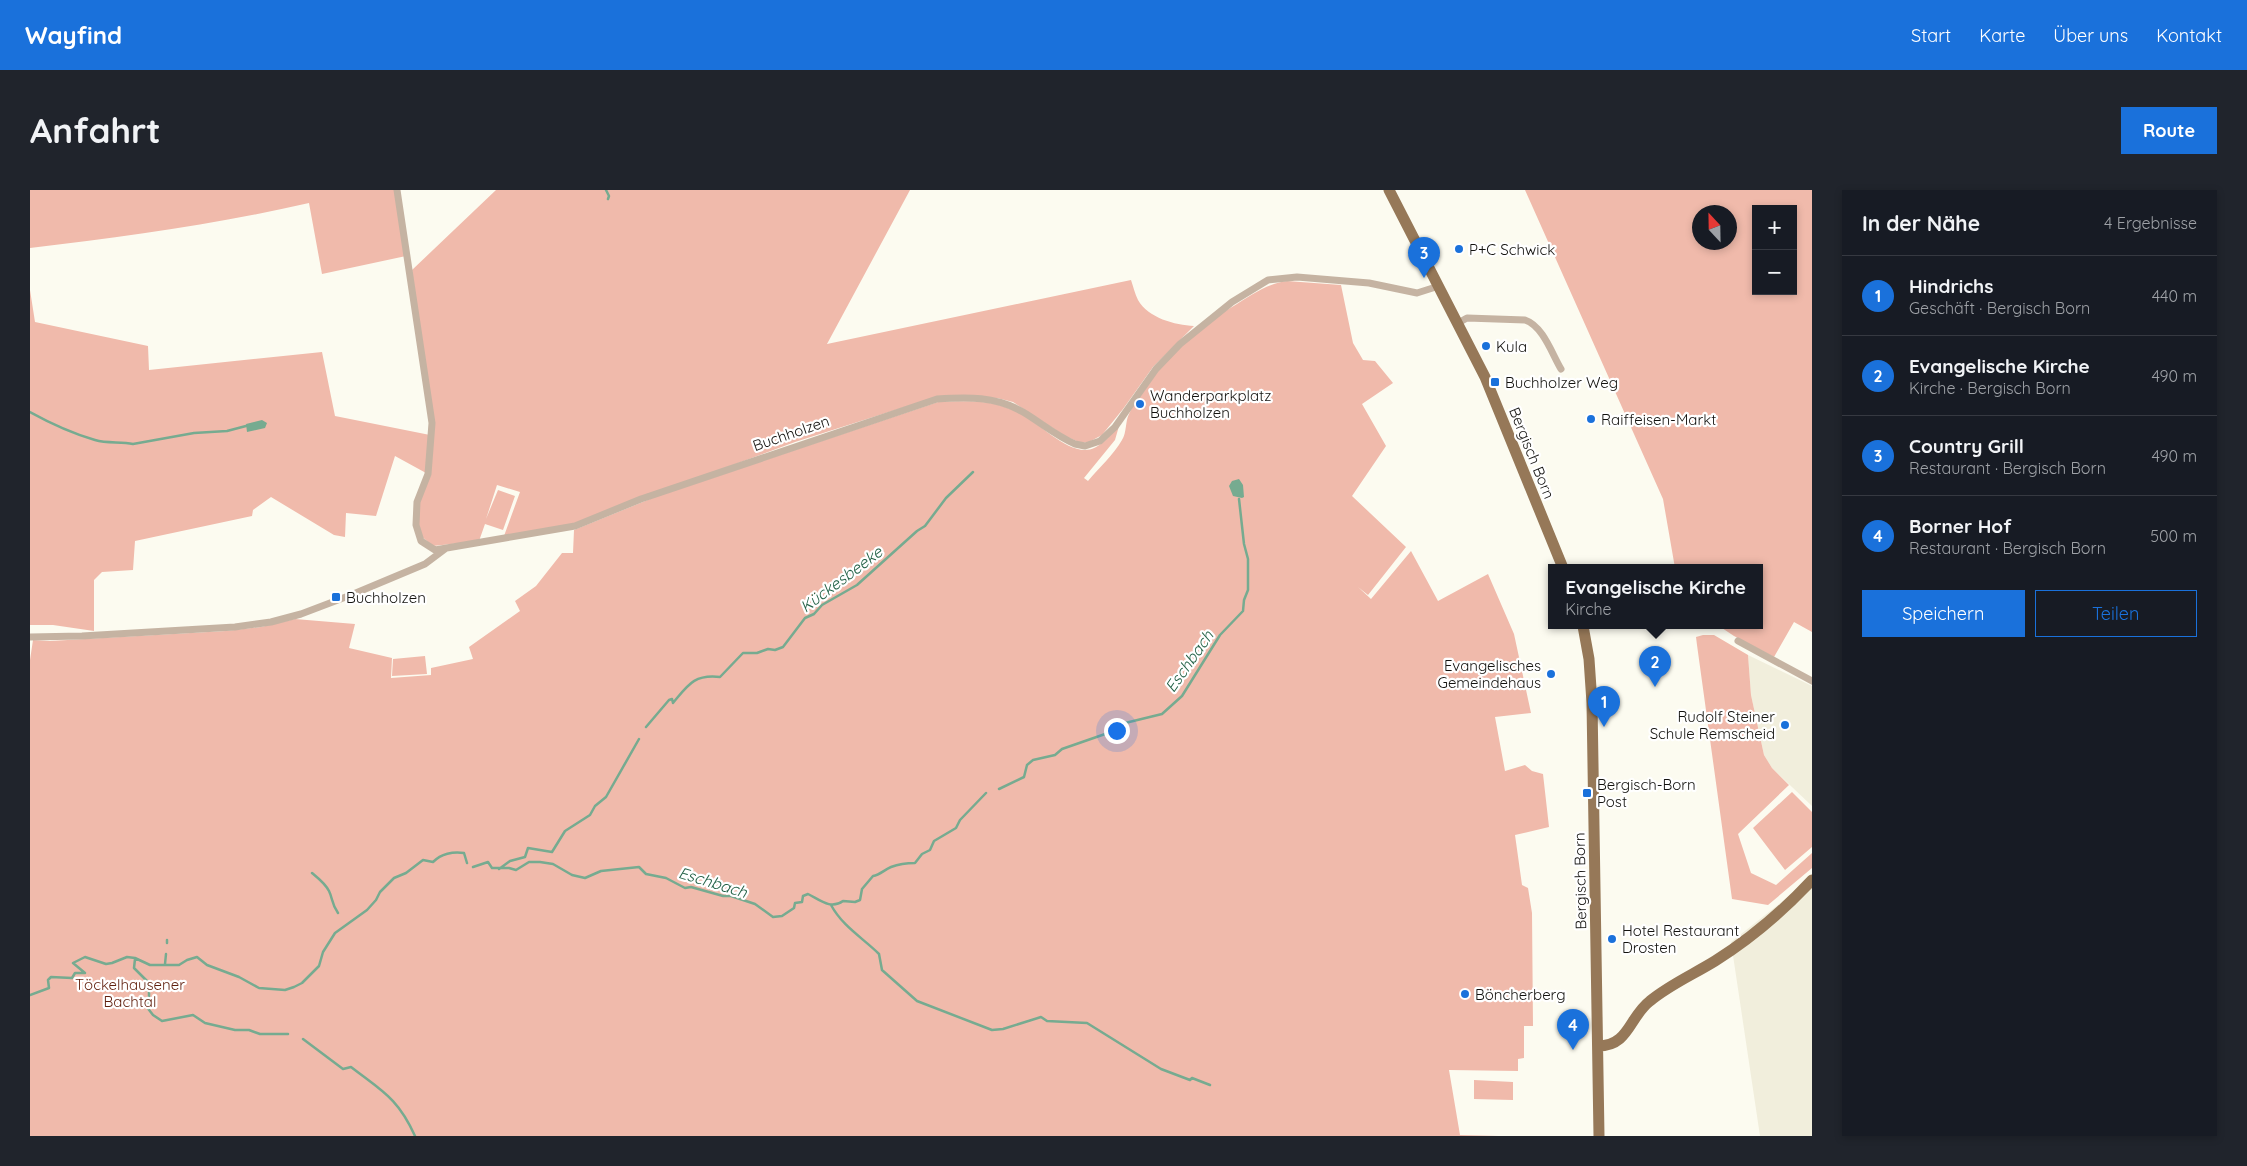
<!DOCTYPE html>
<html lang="de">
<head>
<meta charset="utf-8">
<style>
	body { margin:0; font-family:Quicksand,sans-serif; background:#20242c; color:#f1f3f6 }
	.controls { position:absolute; right:15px; top:15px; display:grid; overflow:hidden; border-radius:0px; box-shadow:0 2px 8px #0003 }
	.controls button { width:45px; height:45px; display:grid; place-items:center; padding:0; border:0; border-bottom:1px solid #363941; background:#171b24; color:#f1f3f6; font:25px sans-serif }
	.compass { position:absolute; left:1662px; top:15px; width:45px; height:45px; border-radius:50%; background:#171b24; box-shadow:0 2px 8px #0003; rotate:338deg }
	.you { position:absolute; left:1086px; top:540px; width:18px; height:18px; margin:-12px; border:4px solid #fff; border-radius:50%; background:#1a73e8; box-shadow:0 0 0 8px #1a73e833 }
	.badge { display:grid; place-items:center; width:32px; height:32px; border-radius:50%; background:#1a71db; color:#fff; font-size:16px; font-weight:700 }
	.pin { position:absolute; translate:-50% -41px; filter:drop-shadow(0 1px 2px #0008) }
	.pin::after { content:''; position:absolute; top:26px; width:18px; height:15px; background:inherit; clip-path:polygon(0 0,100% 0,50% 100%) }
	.popup { position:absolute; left:1518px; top:374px; width:215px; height:65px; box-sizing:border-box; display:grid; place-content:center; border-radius:0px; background:#171b24; filter:drop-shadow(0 1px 4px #0005); font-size:16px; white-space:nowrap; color:#9ea1a6 }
	.popup b { font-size:19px; color:#f1f3f6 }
	.popup::after { content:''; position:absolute; left:50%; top:100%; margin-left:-10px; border:10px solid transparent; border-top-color:#171b24 }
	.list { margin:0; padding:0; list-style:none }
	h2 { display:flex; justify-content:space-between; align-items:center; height:65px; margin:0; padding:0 20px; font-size:21px }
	h2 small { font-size:16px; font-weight:400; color:#9ea1a6 }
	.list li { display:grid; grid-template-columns:32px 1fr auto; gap:15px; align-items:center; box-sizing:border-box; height:80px; padding:0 20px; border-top:1px solid #363941 }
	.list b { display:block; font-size:19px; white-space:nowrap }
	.list p { margin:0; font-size:16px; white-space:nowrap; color:#9ea1a6 }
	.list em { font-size:16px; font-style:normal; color:#9ea1a6 }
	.actions { display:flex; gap:10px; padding:15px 20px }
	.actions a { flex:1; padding:11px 0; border:1px solid #1a71db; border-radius:0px; text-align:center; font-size:18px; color:#1a71db }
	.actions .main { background:#1a71db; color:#fff }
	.map { position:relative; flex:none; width:1782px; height:946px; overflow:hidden; border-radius:0px }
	header { display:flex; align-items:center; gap:30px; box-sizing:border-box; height:70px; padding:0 25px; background:#1a71db; color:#fff }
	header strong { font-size:24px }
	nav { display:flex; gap:28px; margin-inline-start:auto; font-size:18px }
	.intro { display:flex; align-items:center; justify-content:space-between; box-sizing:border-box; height:120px; padding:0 30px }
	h1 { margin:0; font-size:35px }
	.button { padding:12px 22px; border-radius:0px; background:#1a71db; color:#fff; font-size:18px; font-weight:700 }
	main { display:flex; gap:30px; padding:0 30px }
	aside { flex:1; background:#171b24; border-radius:0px; box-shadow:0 2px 8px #0003 }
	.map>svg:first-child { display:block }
	.built { fill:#f1eedc }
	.green { fill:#f0baab; fill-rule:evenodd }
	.water { fill:#76ab90 }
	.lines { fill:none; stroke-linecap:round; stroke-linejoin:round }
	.stream { stroke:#76ab90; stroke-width:2.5 }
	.minor { stroke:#c5b3a2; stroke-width:7 }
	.primary { stroke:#967858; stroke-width:11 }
	.poi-dot { fill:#1a71db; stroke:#fff; stroke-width:2 }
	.labels { text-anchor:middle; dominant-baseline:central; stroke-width:4.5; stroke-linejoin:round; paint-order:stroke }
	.poi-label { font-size:15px; fill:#13120f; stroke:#fff; text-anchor:start }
	.street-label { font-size:15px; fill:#13120f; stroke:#fff }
	.park-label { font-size:15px; fill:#601f0d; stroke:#fff }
	.water-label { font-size:16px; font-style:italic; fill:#226146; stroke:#fff }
</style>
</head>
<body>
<header>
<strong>Wayfind</strong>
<nav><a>Start</a><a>Karte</a><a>Über uns</a><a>Kontakt</a></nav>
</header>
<div class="intro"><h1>Anfahrt</h1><a class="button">Route</a></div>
<main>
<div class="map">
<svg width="1782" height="946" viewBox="0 0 1782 946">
	<rect width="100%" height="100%" fill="#fcfbf0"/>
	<path class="built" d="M1718 465 1782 496V616L1742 578 1734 565 1721 505Z
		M1782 688V946H1730L1701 752Z"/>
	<path class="green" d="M0 0H365L376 66 292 84 279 13C187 34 94 47 0 58Z
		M466 0H880L797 154 1101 90C1103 96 1105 104 1108 110 1118 128 1145 135 1164 136L1123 177 1093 219 1072 245 1059 252 1051 253 1035 246 983 212 967 208 906 207 765 252 543 334 474 346 490 302 467 295 456 329 468 300 485 306 473 340 455 334 449 351 403 356 391 346 387 324 404 245 382 80Z
		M1495 0H1782V442L1764 432 1744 467 1704 446 1689 436H1729V378H1645L1633 309ZM1726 19H1763V101H1726ZM1670 22H1700V52H1670Z
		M1257 91 1311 95 1323 153 1333 170 1345 171 1363 193 1332 214 1356 256 1322 306 1376 357 1338 405 1328 397 1341 409 1381 361 1408 411 1458 384 1484 444 1501 523 1465 527 1475 581 1495 575 1502 581 1513 584 1519 637 1485 645 1492 695 1498 698 1502 723 1503 836H1494V868L1488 869V881L1419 880 1430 945 1469 946H0V470L3 450 20 451 196 441 231 437 265 429 325 434 319 458 362 468 361 488 401 485V478L443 469 439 457 490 421 485 411 506 396 532 363H543L544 340 625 307 908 212C939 211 963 209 991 224 1009 233 1034 260 1055 260 1069 260 1079 246 1089 236L1085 250 1054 288 1058 291C1069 278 1084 264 1092 250 1097 242 1095 232 1099 224 1119 181 1162 140 1202 117 1220 106 1235 94 1257 91Z
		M0 100 5 132 118 156 119 180 292 162 305 226 400 245 396 283 365 266 346 326 316 323 315 347 304 345 241 307 223 320 222 326 105 351 103 380 72 382 64 390V441L23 435H0Z
		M1673 445H1684L1718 465 1721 505 1734 565 1742 578 1759 595 1708 644 1721 683 1746 695 1782 663V678L1738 715 1702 709 1667 455 1666 447Z
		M395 466 397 484 362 486 363 469Z
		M1762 602 1782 622V657L1755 680 1723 638Z
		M1444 890 1483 892V910L1444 909Z"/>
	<path class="water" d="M232 230 237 233 235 238 217 242 216 234Z
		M1209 289 1213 295 1214 307 1212 308 1203 306 1199 296 1202 291Z"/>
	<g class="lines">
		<path class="stream" d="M576 0 579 6 578 9
			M0 222C18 232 45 244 65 250 78 254 91 251 103 254L164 243 197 241 216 236
			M616 537 639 510 642 509 643 513C658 495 664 484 690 487L713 463H727L738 459 745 460 753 457 775 428 784 424 792 415 827 395 887 341 895 336 916 308 943 282
			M969 599 994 587 997 575 1003 570 1025 565 1032 559 1078 543 1087 535 1132 524 1152 506 1190 445 1213 421 1214 410 1218 400V369L1214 354 1209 309
			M443 677 458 672 462 678H479L486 680 499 672H510L523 674 542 685 555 688 571 681 609 677 616 684 636 688 655 698 661 697 693 706H701L725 714 743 727 752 726 764 718 765 713 772 712 773 706 778 704C790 710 801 720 813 711L825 712 830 710 832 699 843 686C850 685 854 680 861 677 869 674 876 673 885 673L892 664 900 660 904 651 926 638 930 630 956 603
			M469 679 480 671 495 667 498 658 522 662 535 641 560 625 565 616 576 607 609 549
			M282 683C288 688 295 693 299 701 303 709 301 713 308 723
			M801 715C813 737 833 748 849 764L852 780 887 811 962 840 973 839 1011 827 1017 831 1057 833 1131 879 1160 890 1162 888 1180 895
			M137 753V750
			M105 769 104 778 119 793V811L116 816 123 825 132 831 163 825 175 833 205 840H219L230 844H258
			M135 774 136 764
			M0 805 19 798 18 790 21 787 42 788 45 783H55L43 773 55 767 76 774 82 773 97 767 105 768 120 775H149L157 770 167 767 177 775 209 787 229 798 255 800 264 797 272 793 289 776 293 762 305 743 337 720 346 710 350 702 364 688 376 683 393 670 403 672C411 664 423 661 434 663L437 673
			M273 849 313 879 321 877C352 901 368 908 385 946"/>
		<path class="minor" d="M367 0 402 233 398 284 387 312 386 335 391 351 405 360 545 336 611 309 907 209C937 207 966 206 993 222 1010 232 1026 246 1045 254L1055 256 1070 251 1085 237 1126 179 1150 154 1202 112 1238 90 1267 87 1339 93 1387 103 1409 96
			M1428 133 1437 128 1495 130C1513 136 1522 164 1531 179
			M0 447 52 446 205 437 241 432 271 424 321 405 395 374 415 359
			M1708 451 1782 491"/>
		<path class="primary" d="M1359 0 1455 187 1533 378
			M1553 436 1559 469 1562 513 1569 946
			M1568 856C1599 856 1599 827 1620 811 1639 795 1664 784 1685 771 1720 749 1754 720 1782 690"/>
	</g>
	<g class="poi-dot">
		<circle cx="1429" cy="59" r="5"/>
		<circle cx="1456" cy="156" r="5"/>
		<rect x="1460" y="187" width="10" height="10" rx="2.5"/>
		<circle cx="1110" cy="214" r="5"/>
		<circle cx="1561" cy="229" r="5"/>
		<rect x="301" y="402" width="10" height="10" rx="2.5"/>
		<circle cx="1521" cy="484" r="5"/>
		<circle cx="1755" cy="535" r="5"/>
		<rect x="1552" y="598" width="10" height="10" rx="2.5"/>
		<circle cx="1582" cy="749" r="5"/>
		<circle cx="1435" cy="804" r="5"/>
	</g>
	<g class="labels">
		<g class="poi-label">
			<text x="1439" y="59">P+C Schwick</text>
			<text x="1466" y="156">Kula</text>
			<text x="1475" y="192">Buchholzer Weg</text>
			<text x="1120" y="205">Wanderparkplatz<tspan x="1120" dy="17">Buchholzen</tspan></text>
			<text x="1571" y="229">Raiffeisen-Markt</text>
			<text x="316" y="407">Buchholzen</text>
			<text x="1511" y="475" text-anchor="end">Evangelisches<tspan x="1511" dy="17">Gemeindehaus</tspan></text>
			<text x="1745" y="526" text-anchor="end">Rudolf Steiner<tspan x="1745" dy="17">Schule Remscheid</tspan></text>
			<text x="1567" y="594">Bergisch-Born<tspan x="1567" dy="17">Post</tspan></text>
			<text x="1592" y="740">Hotel Restaurant<tspan x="1592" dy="17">Drosten</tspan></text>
			<text x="1445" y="804">Böncherberg</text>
		</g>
		<g class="street-label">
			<text transform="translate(761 243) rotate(-19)">Buchholzen</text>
			<text transform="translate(1502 263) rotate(68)">Bergisch Born</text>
			<text transform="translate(1550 691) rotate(-91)">Bergisch Born</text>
		</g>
		<g class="park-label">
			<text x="100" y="794">Töckelhausener<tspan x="100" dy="17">Bachtal</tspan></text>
		</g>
		<g class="water-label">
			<text transform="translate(811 389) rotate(-37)">Kückesbeeke</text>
			<text transform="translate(1159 471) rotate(-55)">Eschbach</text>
			<text transform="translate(683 692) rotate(17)">Eschbach</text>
		</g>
	</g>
</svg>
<div class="controls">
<button>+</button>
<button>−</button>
</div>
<svg class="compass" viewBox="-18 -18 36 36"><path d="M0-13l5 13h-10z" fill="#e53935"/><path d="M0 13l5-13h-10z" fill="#9ea1a6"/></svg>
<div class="you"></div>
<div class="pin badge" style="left:1574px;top:537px">1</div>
<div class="pin badge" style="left:1625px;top:497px">2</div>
<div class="popup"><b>Evangelische Kirche</b>Kirche</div>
<div class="pin badge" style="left:1394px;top:88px">3</div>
<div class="pin badge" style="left:1543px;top:860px">4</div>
</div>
<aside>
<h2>In der Nähe<small>4 Ergebnisse</small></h2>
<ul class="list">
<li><span class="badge">1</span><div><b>Hindrichs</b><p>Geschäft · Bergisch Born</p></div><em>440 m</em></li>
<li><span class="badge">2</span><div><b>Evangelische Kirche</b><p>Kirche · Bergisch Born</p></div><em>490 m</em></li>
<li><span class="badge">3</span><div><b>Country Grill</b><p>Restaurant · Bergisch Born</p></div><em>490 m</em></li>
<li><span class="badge">4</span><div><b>Borner Hof</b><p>Restaurant · Bergisch Born</p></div><em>500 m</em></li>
</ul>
<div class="actions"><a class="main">Speichern</a><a>Teilen</a></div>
</aside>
</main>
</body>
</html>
